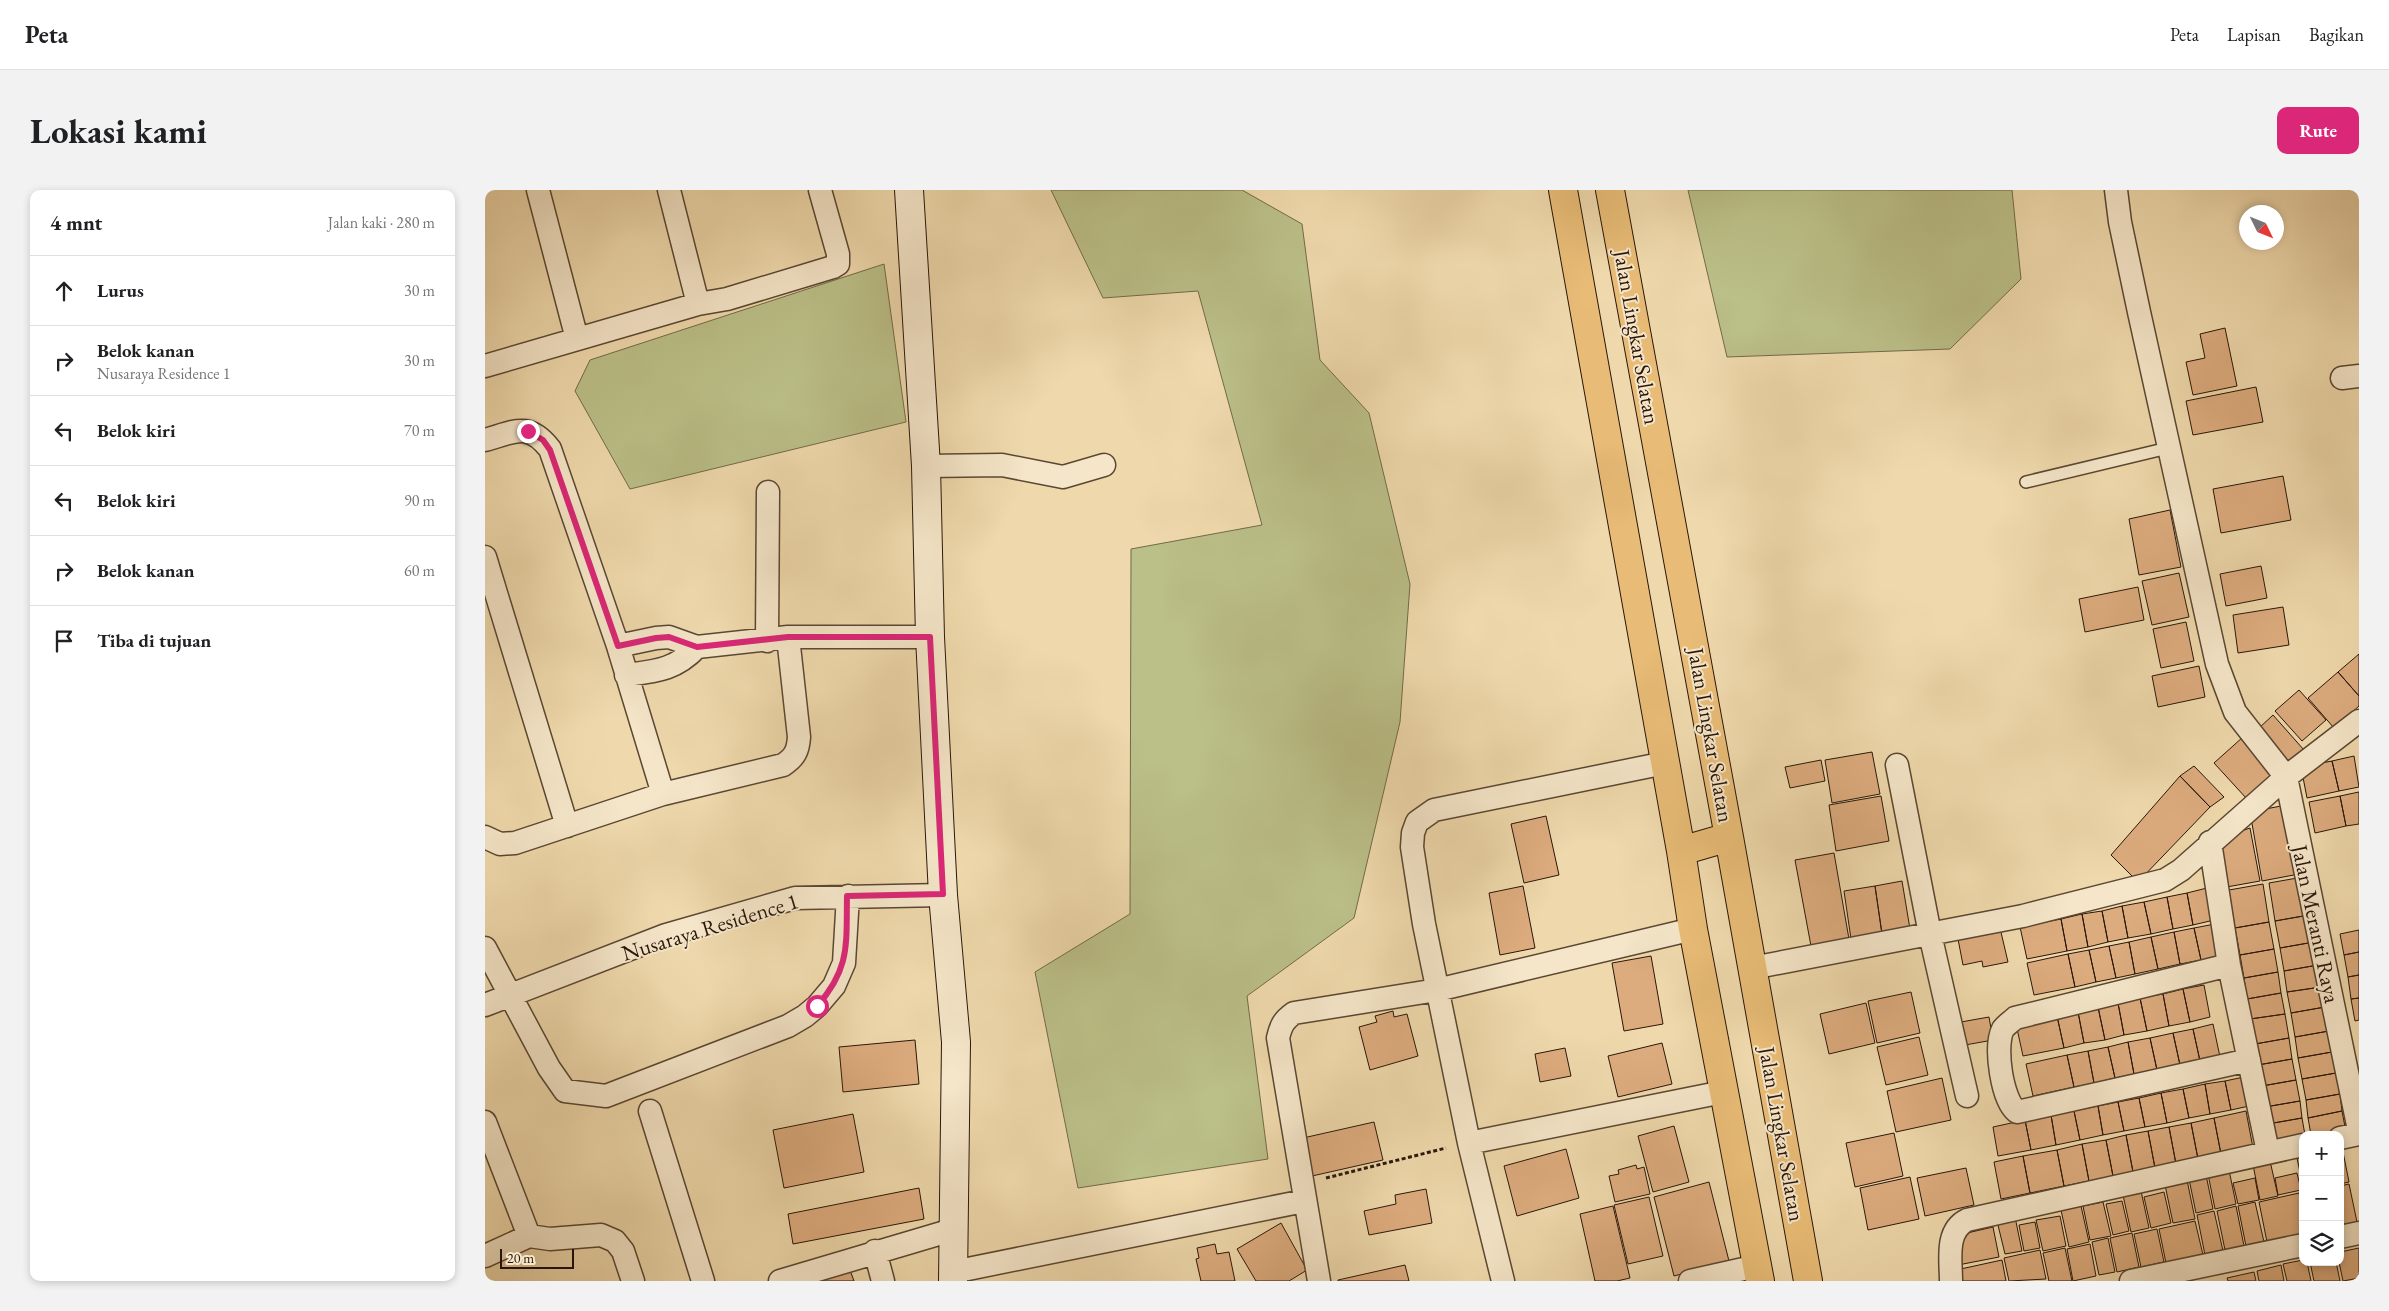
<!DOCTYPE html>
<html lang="id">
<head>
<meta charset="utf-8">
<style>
	body { margin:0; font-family:"EB Garamond",serif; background:#f2f2f2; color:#202124 }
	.controls { position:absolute; right:15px; bottom:15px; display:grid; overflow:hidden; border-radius:10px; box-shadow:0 2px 8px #0003 }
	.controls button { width:45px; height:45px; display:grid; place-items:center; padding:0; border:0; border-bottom:1px solid #e0e0e0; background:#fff; color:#202124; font:25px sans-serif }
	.compass { position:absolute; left:1754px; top:15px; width:45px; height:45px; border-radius:50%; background:#fff; box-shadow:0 2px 8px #0003; rotate:133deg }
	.scale { position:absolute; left:15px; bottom:12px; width:74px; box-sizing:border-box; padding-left:5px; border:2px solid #29160a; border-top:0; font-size:14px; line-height:18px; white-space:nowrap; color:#29160a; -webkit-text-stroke:4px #f5e6c9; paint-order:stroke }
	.stop { position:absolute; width:15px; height:15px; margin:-11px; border:4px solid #db2777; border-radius:50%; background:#fff }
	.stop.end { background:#db2777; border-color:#fff; box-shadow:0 1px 5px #0008 }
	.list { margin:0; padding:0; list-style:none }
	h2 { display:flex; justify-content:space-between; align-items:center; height:65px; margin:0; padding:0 20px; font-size:21px }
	h2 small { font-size:16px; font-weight:400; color:#757577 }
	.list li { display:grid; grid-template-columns:32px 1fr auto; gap:15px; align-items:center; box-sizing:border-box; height:70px; padding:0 20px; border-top:1px solid #e0e0e0 }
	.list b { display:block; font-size:19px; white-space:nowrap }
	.list p { margin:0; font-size:16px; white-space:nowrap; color:#757577 }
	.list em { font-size:16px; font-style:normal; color:#757577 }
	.icon { flex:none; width:28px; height:28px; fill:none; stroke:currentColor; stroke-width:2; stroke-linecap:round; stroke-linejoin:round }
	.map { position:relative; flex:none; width:1874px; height:1091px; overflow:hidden; border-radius:10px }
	header { display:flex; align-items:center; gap:30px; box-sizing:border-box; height:70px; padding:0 25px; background:#fff; border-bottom:1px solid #e0e0e0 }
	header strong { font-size:24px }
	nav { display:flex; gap:28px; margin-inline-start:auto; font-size:18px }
	.intro { display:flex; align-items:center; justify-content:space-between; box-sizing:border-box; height:120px; padding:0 30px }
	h1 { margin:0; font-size:35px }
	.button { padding:12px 22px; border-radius:10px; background:#db2777; color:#fff; font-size:18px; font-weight:700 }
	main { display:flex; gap:30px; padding:0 30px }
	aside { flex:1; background:#fff; border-radius:10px; box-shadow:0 2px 8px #0003 }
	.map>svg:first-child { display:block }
	.green { fill:#bbbf88; stroke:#726a49 }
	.building { fill:#ddac7e; stroke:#29160a }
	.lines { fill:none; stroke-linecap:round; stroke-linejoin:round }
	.lane-casing { stroke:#5a4732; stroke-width:14 }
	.street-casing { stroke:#5a4732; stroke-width:25 }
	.secondary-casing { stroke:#29160a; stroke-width:30 }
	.highway-casing { stroke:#29160a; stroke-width:30 }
	.path { stroke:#29160a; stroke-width:3; stroke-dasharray:4 2.5; stroke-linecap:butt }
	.lane { stroke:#f5e6c9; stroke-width:11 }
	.street { stroke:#f5e6c9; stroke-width:22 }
	.secondary { stroke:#f5e6c9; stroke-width:28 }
	.highway { stroke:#e8bc76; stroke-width:28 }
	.route { stroke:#db2777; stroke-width:6 }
	.labels { text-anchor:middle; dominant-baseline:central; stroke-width:4; stroke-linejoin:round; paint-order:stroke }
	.street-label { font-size:22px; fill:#29160a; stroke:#f5e6c9 }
</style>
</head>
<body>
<header>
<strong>Peta</strong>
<nav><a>Peta</a><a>Lapisan</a><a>Bagikan</a></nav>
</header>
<div class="intro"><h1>Lokasi kami</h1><a class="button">Rute</a></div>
<main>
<aside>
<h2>4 mnt<small>Jalan kaki · 280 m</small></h2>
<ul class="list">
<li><svg class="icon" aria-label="ahead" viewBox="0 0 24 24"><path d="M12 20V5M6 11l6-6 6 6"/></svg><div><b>Lurus</b></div><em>30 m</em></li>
<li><svg class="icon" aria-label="right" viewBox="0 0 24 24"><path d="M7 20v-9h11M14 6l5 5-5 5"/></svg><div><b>Belok kanan</b><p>Nusaraya Residence 1</p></div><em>30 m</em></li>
<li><svg class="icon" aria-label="left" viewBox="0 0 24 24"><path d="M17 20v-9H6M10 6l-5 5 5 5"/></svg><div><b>Belok kiri</b></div><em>70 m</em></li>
<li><svg class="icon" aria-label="left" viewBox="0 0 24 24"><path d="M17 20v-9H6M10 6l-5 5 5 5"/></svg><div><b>Belok kiri</b></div><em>90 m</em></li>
<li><svg class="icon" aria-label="right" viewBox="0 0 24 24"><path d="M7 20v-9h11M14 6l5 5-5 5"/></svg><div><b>Belok kanan</b></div><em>60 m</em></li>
<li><svg class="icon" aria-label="arrive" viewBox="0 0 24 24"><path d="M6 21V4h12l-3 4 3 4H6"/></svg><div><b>Tiba di tujuan</b></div></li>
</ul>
</aside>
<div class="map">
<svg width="1874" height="1091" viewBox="0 0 1874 1091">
	<rect width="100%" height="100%" fill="#efd9ac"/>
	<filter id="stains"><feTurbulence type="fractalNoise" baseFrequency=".004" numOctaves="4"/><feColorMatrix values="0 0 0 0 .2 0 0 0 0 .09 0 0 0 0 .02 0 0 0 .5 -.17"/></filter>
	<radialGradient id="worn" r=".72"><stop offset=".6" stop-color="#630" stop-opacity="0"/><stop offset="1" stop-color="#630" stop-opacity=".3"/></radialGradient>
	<path class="green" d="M566 0H757L817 34 835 170 884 223 925 394 915 532 869 728 762 806 783 969 593 998 550 782 645 724 646 359 777 335 713 101 618 108Z
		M1203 0H1527L1536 89 1465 159 1242 167Z
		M399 74 421 232 145 299 90 201 105 170Z"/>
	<path class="building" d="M1740 138 1752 196 1708 205 1701 172 1720 168 1715 144Z
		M1771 197 1778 232 1708 245 1701 211Z
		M1798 286 1806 330 1736 343 1728 299Z
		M1685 320 1696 377 1654 385 1644 329Z
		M1776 376 1782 408 1741 416 1735 384Z
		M1694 383 1704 427 1667 435 1657 391Z
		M1653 397 1659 430 1600 442 1594 409Z
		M1798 417 1804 455 1753 463 1748 425Z
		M1701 432 1709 471 1676 478 1668 439Z
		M1874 464V506L1853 482Z
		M1714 476 1720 507 1673 517 1667 486Z
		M1853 482 1874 506V516L1849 538 1823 508Z
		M1814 500 1841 530 1817 551 1790 521Z
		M1788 525 1819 560 1804 574 1773 539Z
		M1758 547 1791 582 1762 609 1729 573Z
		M1387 562 1395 604 1347 613 1340 570Z
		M1869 566 1874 597 1854 601 1847 571Z
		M1336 570 1340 591 1305 598 1300 577Z
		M1847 571 1854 601 1822 608 1816 577Z
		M1709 576 1739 607 1725 617 1695 586Z
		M1695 586 1725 617 1653 692 1626 665Z
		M1874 602V634L1861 636 1855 606Z
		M1396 606 1404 651 1351 661 1344 615Z
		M1855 606 1861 636 1830 643 1824 612Z
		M1796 616 1814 684 1777 691 1765 622Z
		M1061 626 1074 685 1039 693 1026 634Z
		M1765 638 1775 691 1736 698 1731 650Z
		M1349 663 1364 749 1326 756 1310 670Z
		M1818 687 1824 725 1790 731 1784 693Z
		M1417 691 1425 739 1397 744 1390 696Z
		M1778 694 1784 732 1750 738 1744 700Z
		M1038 696 1050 758 1015 765 1004 703Z
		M1390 696 1397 744 1366 749 1359 701Z
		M1722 698 1729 730 1708 735 1702 703Z
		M1702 703 1708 735 1688 739 1682 707Z
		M1682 707 1688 739 1666 744 1659 712Z
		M1659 712 1666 744 1643 748 1637 716Z
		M1637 716 1643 748 1623 752 1617 721Z
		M1617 721 1623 752 1603 757 1597 724Z
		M1597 724 1603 757 1582 761 1576 729Z
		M1824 725 1829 752 1795 758 1790 731Z
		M1576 729 1582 761 1542 769 1535 737Z
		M1784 732 1789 759 1755 765 1750 738Z
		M1730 734 1736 766 1716 770 1709 738Z
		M1515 738 1523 772 1498 777 1497 771 1478 775 1473 749Z
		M1709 738 1716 770 1695 774 1689 742Z
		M1874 740V762L1859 765 1855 744Z
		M1689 742 1695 774 1673 779 1666 747Z
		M1666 747 1673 779 1650 784 1644 752Z
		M1644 752 1650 784 1631 788 1624 756Z
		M1829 752 1833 775 1799 781 1795 758Z
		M1624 756 1631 788 1611 792 1604 760Z
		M1789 759 1793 782 1759 788 1755 765Z
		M1604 760 1611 792 1590 797 1583 764Z
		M1874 762V785L1863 787 1859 765Z
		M1583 764 1590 797 1549 805 1542 773Z
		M1166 766 1178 834 1139 841 1127 773Z
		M1833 775 1836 797 1802 802 1799 781Z
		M1793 782 1796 803 1762 809 1759 788Z
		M1874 785V808L1866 809 1863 787Z
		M1719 795 1725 827 1705 832 1698 799Z
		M1836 797 1840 817 1806 823 1802 802Z
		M1698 799 1705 832 1684 836 1678 804Z
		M1426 802 1435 843 1392 853 1383 811Z
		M1796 803 1800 824 1765 829 1762 809Z
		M1678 804 1684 836 1662 841 1655 808Z
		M1655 808 1662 841 1639 845 1633 813Z
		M1874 808V830L1870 831 1866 809Z
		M1381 813 1390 853 1344 864 1335 824Z
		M1633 813 1639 845 1620 850 1613 817Z
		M1613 817 1620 850 1599 853 1593 822Z
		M1840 817 1844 841 1810 847 1806 823Z
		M908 821 909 827 922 824 933 866 885 880 874 837 892 832 890 826Z
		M1593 822 1599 853 1579 858 1572 826Z
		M1800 824 1804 848 1770 854 1765 829Z
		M1572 826 1579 858 1538 866 1531 834Z
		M1504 827 1508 850 1480 855 1476 832Z
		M1728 834 1735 867 1715 871 1708 839Z
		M1708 839 1715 871 1695 875 1688 843Z
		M1844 841 1847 862 1813 868 1810 847Z
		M1688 843 1695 875 1672 880 1665 848Z
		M1434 847 1443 885 1401 895 1392 857Z
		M1665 848 1672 880 1649 884 1643 852Z
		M1804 848 1807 869 1773 875 1770 854Z
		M430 850 434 894 358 902 354 857Z
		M1643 852 1649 884 1630 888 1623 857Z
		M1177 853 1187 894 1133 907 1123 866Z
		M1623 857 1630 888 1609 893 1603 861Z
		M1080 858 1086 886 1055 892 1050 864Z
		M1603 861 1609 893 1589 897 1582 865Z
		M1847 862 1851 883 1817 889 1813 868Z
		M1582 865 1589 897 1548 906 1541 874Z
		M1807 869 1811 890 1777 896 1773 875Z
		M1851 883 1855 904 1821 910 1817 889Z
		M1759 887 1764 916 1746 920 1740 891Z
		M1457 888 1466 930 1411 942 1402 901Z
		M1811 890 1815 911 1780 917 1777 896Z
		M1740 891 1746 920 1725 924 1720 894Z
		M1720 894 1725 924 1704 928 1698 899Z
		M1698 899 1704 928 1682 933 1676 903Z
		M1676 903 1682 933 1660 937 1654 908Z
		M1855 904 1857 921 1823 928 1821 910Z
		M1654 908 1660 937 1639 941 1633 912Z
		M1815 911 1817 928 1783 934 1780 917Z
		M1633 912 1639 941 1618 945 1613 916Z
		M1613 916 1618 945 1595 950 1589 921Z
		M1589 921 1595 950 1571 955 1566 925Z
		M1761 921 1768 958 1736 964 1729 928Z
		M1857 921 1861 942 1826 945 1823 928Z
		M368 924 379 982 299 998 288 940Z
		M1566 925 1571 955 1546 960 1540 930Z
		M1729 928 1736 964 1713 969 1706 933Z
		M1817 928 1820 945 1787 955 1783 934Z
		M1540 930 1546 960 1513 966 1508 937Z
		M889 932 898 970 827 986 818 948Z
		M1706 933 1713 969 1691 974 1684 937Z
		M1189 936 1204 992 1168 1002 1153 946Z
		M1684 937 1691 974 1670 978 1663 941Z
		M1663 941 1670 978 1648 982 1641 945Z
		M1409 943 1418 986 1370 997 1361 953Z
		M1641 945 1648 982 1628 986 1621 950Z
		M1621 950 1628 986 1604 991 1597 954Z
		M1856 952 1864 992 1855 994V952Z
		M1597 954 1604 991 1579 996 1572 960Z
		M1081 959 1094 1008 1032 1026 1019 976Z
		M1572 960 1579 996 1545 1003 1538 966Z
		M1538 966 1545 1003 1516 1009 1509 972Z
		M1818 966V997L1812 968Z
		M1785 971 1793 1006 1775 1010 1768 975Z
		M1151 975 1152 979 1159 977 1165 1004 1130 1012 1124 986 1134 984 1133 980Z
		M1481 978 1489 1015 1440 1026 1432 988Z
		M1744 980 1751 1014 1730 1019 1723 984Z
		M1812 983 1816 1000 1793 1005 1790 988Z
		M1721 985 1728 1019 1711 1023 1704 989Z
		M1425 987 1434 1029 1383 1040 1375 998Z
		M1770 988 1774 1010 1753 1014 1748 993Z
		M1702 990 1710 1029 1688 1033 1680 995Z
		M1224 992 1244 1071 1189 1086 1169 1007Z
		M1864 994 1872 1032 1855 1035V996Z
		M434 998 439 1029 308 1054 303 1024Z
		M941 999 947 1033 884 1045 879 1021 911 1014 910 1005Z
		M1656 1001 1664 1038 1646 1042 1638 1005Z
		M1679 1002 1686 1033 1666 1038 1659 1007Z
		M1814 1003 1818 1019V1045L1782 1052 1774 1012Z
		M1164 1007 1178 1066 1143 1074 1129 1015Z
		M1637 1011 1644 1041 1628 1045 1621 1014Z
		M1618 1012 1626 1046 1605 1050 1598 1016Z
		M1770 1012 1779 1052 1761 1056 1753 1016Z
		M1128 1016 1145 1088 1132 1091H1110L1095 1024Z
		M1596 1016 1604 1052 1584 1057 1576 1020Z
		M1751 1016 1759 1056 1740 1060 1732 1021Z
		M1729 1021 1738 1061 1720 1065 1712 1025Z
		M1575 1026 1581 1056 1558 1061 1551 1030Z
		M1530 1027 1537 1061 1520 1064 1512 1031Z
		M1710 1031 1718 1065 1681 1073 1674 1039Z
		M1550 1032 1555 1058 1539 1061 1534 1035Z
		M796 1033 822 1080 804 1091H771L752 1059Z
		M1508 1037 1514 1067 1473 1075 1469 1046Z
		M1672 1039 1679 1072 1656 1077 1649 1044Z
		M1647 1043 1654 1077 1632 1082 1625 1048Z
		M1623 1048 1630 1082 1614 1085 1607 1052Z
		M730 1054 732 1064 744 1062 750 1091H716L711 1069 714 1068 712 1058Z
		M1605 1054 1611 1086 1588 1091 1582 1059Z
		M1580 1058 1587 1091H1564L1558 1063Z
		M1874 1058V1088L1858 1091 1854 1072 1855 1062Z
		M1555 1060 1561 1089 1524 1091 1519 1068Z
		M1517 1070 1521 1091H1473L1471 1080Z
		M1818 1070V1072H1822L1826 1091H1802L1798 1074Z
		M362 1072 369 1091H312Z
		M1825 1072H1851L1855 1091H1829Z
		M920 1075 924 1091H853V1090Z
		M1796 1075 1799 1091H1774L1772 1081Z
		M1769 1082 1771 1091H1743L1742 1088Z"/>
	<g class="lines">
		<defs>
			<path id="lane" d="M1541 292 1683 258"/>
			<path id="street" d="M53 0 92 149
				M184 0 213 114
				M1631 0 1635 32 1654 122 1732 474 1750 522 1801 587 1874 940
				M0 176 213 114 242 109 348 77 353 74V64L335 0
				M1857 188 1874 186
				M0 250C29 242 43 231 65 259L133 456 178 604
				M441 276 517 275 578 287 619 275
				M0 367 82 636
				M282 451 283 302
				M133 456 171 448 184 447 212 457 303 447H445
				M141 485C172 481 190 480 212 457
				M1412 575 1445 744 1482 906
				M0 647 15 654 30 653 178 604 298 575C310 567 313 561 314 547L303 447
				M1725 652 1744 775 1783 962
				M0 758 64 878 80 901 121 906 303 836 320 826 332 816 349 796 359 773 363 706
				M1744 775 1530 828C1526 832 1521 835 1518 839 1509 857 1517 910 1532 922L1764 870
				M1267 778 1538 726 1680 690 1696 680 1801 587 1874 531
				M0 815 181 745 310 708 458 705
				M165 921 218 1091
				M0 932 44 1046 65 1049 116 1045 130 1051 138 1061 148 1091
				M1855 948 1874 944
				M984 953 1238 902
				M1855 1047 1874 1043
				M390 1061 398 1091
				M0 1066 44 1046
				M468 1082 819 1011
				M295 1091 467 1040
				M834 1091 793 848C796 835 799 830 809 823L952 800 1208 739
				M1018 1091 984 953 939 734 927 657 928 643 932 632 949 620 1180 573
				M1205 1091 1272 1076
				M1466 1091C1466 1070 1460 1041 1482 1030L1818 955
				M1646 1091 1818 1055"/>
			<path id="secondary" d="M424 0 441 276 445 447 458 705 471 852 468 1091"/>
			<path id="highway" d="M1078 0 1196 661 1208 739 1275 1091
				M1125 0 1244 647 1323 1091
				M1196 661 1244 647"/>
		</defs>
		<use href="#lane" class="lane-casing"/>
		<use href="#street" class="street-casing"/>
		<use href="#secondary" class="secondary-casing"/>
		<use href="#highway" class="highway-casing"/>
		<path class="path" d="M841 988 961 958"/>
		<use href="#lane" class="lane"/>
		<use href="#street" class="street"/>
		<use href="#secondary" class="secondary"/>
		<use href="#highway" class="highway"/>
	</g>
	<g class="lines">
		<path class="route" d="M43 241 58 250 65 260 133 456 171 448 184 447 212 457 303 447H445L458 704 362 706C361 753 366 778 332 816"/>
	</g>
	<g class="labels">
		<g class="street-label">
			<text transform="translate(1152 147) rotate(80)">Jalan Lingkar Selatan</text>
			<text transform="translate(1226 545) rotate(80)">Jalan Lingkar Selatan</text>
			<text transform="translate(1831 734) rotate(78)">Jalan Meranti Raya</text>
			<text transform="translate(225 737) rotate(-17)">Nusaraya Residence 1</text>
			<text transform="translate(1297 944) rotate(80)">Jalan Lingkar Selatan</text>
		</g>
	</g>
	<rect width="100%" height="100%" filter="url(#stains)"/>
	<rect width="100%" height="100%" fill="url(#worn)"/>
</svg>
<div class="controls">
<button>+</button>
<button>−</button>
<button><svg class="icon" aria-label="layers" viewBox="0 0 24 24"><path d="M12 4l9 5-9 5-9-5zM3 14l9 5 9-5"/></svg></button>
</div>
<svg class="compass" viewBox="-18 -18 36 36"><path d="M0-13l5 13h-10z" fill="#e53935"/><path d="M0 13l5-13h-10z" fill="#757577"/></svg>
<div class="scale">20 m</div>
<div class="stop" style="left:332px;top:816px"></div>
<div class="stop end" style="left:43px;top:241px"></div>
</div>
</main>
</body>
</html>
